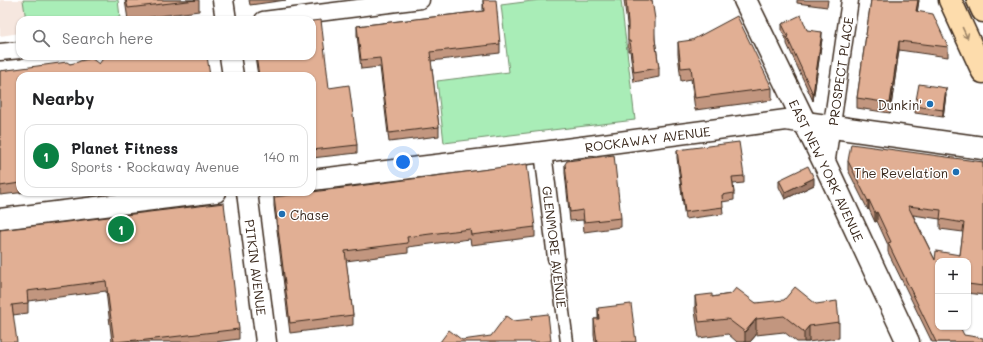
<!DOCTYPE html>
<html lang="en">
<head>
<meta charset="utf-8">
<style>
	body { margin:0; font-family:Mali,sans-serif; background:#f2f2f2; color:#202124 }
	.controls { position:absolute; right:12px; bottom:12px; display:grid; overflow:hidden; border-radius:8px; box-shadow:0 1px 3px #0004 }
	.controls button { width:36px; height:36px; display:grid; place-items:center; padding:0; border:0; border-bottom:1px solid #e0e0e0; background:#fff; color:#202124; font:20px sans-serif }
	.you { position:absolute; left:403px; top:162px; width:14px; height:14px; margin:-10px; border:3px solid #fff; border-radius:50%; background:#1a73e8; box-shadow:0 0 0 6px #1a73e833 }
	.badge { display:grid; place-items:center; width:26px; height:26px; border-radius:50%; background:#0b8043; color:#fff; font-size:13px; font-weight:700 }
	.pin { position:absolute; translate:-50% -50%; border:2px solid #fff; box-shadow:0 1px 4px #0006 }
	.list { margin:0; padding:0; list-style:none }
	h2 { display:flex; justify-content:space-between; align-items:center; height:52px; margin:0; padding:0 16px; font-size:17px }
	h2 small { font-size:13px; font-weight:400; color:#757577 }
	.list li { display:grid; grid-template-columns:26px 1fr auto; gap:12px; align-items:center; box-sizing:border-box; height:64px; margin:0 8px 8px; padding:0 8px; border:1px solid #e0e0e0; border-radius:12px }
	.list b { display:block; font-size:15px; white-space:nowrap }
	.list p { margin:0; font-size:13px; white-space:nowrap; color:#757577 }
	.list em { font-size:13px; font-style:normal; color:#757577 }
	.icon { flex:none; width:22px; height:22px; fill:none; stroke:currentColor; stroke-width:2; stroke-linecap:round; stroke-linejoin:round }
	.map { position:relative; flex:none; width:983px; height:342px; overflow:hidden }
	.search { position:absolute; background:#fff; box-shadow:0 1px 3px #0004; left:16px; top:16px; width:300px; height:44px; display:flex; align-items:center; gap:10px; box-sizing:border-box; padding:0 14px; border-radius:12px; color:#757577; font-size:15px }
	.panel { position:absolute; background:#fff; box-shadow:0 1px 3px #0004; left:16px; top:72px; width:300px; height:124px; border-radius:12px }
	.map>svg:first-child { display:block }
	.built { fill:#f6e7df }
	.green { fill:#a9edb7; stroke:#728c6a }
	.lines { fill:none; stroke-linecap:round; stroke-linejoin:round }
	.pedestrian-casing { stroke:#3b2a1e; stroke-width:15 }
	.minor-casing { stroke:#3b2a1e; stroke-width:19 }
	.tertiary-casing { stroke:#3b2a1e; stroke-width:23 }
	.secondary-casing { stroke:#3b2a1e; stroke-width:25 }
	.primary-casing { stroke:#3b2a1e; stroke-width:25 }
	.pedestrian { stroke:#fff; stroke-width:12 }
	.minor { stroke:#fff; stroke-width:16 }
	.tertiary { stroke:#fff; stroke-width:20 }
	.secondary { stroke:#fff; stroke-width:22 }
	.primary { stroke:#fddcac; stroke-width:22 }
	.wall { fill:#c2967f; stroke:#3b2a1e; fill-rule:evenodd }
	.shaded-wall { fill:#9e7a68; stroke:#3b2a1e }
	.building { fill:#e1af94; stroke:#3b2a1e; fill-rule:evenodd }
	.oneway { stroke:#9c8365 }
	.poi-dot { fill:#1f6fb2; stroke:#fff; stroke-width:1.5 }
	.labels { text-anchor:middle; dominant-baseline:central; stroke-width:3; stroke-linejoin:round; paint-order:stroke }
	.street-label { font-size:13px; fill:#3b2a1e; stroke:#fff }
	.poi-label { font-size:13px; fill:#3b2a1e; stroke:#fff; text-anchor:end }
</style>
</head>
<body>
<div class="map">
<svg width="983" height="342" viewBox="0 0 983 342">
	<rect width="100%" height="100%" fill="#fff"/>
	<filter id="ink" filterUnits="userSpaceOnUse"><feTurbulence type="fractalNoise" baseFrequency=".025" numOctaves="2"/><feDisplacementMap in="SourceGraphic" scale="8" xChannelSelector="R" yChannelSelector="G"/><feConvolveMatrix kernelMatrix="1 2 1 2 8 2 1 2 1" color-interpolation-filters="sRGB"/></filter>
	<g filter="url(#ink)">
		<path class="built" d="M0 0H23L26 20H20V33L0 36Z"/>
		<path class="green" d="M23 0H118L120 17 93 20H26Z
			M540 0H621L635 120 444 143 437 81 509 72 501 5Z"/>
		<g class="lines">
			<defs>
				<path id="pedestrian" d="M556 258 567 342"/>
				<g id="minor">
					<path d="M263 20 421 0"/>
					<path d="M0 52 20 50"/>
					<path d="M543 152 556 258"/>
					<path id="s1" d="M826 166 850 0"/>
				</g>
				<g id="tertiary">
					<path d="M223 0 226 20"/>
					<path d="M230 56 233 76"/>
					<path id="s2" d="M312 180 543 152 786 120 805 123"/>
					<path id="s3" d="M247 192 266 342"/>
					<path d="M0 219 216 192"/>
				</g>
				<g id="secondary">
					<path id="s4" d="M745 0 826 166 908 342"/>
					<path d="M805 123 983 148"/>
				</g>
				<path id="primary" d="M950 0 983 72
					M978 0 983 11"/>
			</defs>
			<use href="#pedestrian" class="pedestrian-casing"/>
			<use href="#minor" class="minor-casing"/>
			<use href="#tertiary" class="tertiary-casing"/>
			<use href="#secondary" class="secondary-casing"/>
			<use href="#primary" class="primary-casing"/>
			<use href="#pedestrian" class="pedestrian"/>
			<use href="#minor" class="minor"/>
			<use href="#tertiary" class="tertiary"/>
			<use href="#secondary" class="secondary"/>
			<use href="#primary" class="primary"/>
		</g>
		<path class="wall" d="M125 0H199V11L128 20Z
			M249 0H286L250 5Z
			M483 0 500 44V53L431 61 439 127V136L389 142 380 67 361 69 357 35V26L483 11Z
			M624 0H652L655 39 659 68V77L634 82 630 51H628V32Z
			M797 0H828L827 7 797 3Z
			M871 0H919L917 12 948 47V57L899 50 890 113 857 108V98Z
			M782 24 807 30 822 39 813 101 787 44V41L782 31Z
			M678 42 772 88V100L695 110 691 79 681 81 678 54Z
			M207 56 20 76V192H27L0 195V71L70 64H99L109 57Z
			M255 56H312L329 88 357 145V153L312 158V76H258Z
			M946 95 943 117 915 113V106Z
			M677 150 744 176V183L733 184 734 193V200L722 202 723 214 685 219 677 158Z
			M848 161 983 162V295L968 293V261L938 327 983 342H932L888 252V245L877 221 875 222 869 209 868 210 848 170ZM913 215 940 219V229L963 232 960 255 935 260Z
			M565 164 621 218V227L584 232 583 220 570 221 565 173Z
			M779 180 814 185 785 199 779 187Z
			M274 197 535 227V237L471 245 470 239 438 243 408 247V253L346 261 353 315V325L290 333 274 206Z
			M0 230 239 329V339L215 342H112L106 291 28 301V313L13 315Z
			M731 294 756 303 839 322V338L808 342H797L784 332 756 335 750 342H737L728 334 699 338 695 311V296L712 297Z
			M598 308 636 342H595L594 335V319H598Z"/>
		<path class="shaded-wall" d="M918 0H919L916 21V11Z
			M822 32V39L813 101V94Z
			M899 41V50L890 113V103Z
			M946 88V95L943 117V110Z
			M814 178V185L785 199V192Z
			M869 200V209L868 210V201Z
			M877 212V221L875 222V213Z
			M756 319V335L750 342H745V332Z
			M809 326V342H804V332Z"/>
		<path class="building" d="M126 0H196L128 8Z
			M483 0H496L500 44 430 52 439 127 389 133 380 58 361 60 357 26 484 11Z
			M626 0H652L655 19V39L659 68 634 72 630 41H628V22Z
			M871 0H918L916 11 933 14 948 47 899 41 890 103 857 98Z
			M801 15 807 30 822 32 813 94 787 37 788 36 782 24Z
			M737 16 772 88 695 98 691 67 681 68 678 42 692 40Z
			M321 20 329 88 349 85 357 145 312 150V76H259L256 56H312V21Z
			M105 56H107L109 57 117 56H207L210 76H20V183L0 186V71L67 62 70 64 78 62 80 61 88 59 91 58 99 64Z
			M919 84 946 88 943 110 915 106Z
			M739 142 744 176 732 177 734 193 722 195 723 207 685 212 677 150Z
			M851 144 983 162V286L968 284V261H938V327H960L964 335 983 338V342H936L888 243 891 242 877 212 875 213 869 200 868 201 848 161ZM908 206 941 210 940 219 964 223 960 255 936 251 935 260Z
			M614 155 621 218 584 222 583 210 570 212 565 164 567 161Z
			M527 164 535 227 471 235 470 229 438 233 407 237 408 243 345 251 353 315 290 323 274 197Z
			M808 166 814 178 785 192 779 180Z
			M224 203 239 329 138 341 137 340 114 342 106 281 27 291 28 303 12 305 17 342H0V230Z
			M795 287 816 304 837 301 839 322 809 326 804 332 784 316 756 319 745 332 728 319 699 322 695 296 712 294V297L731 294 736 288 756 303 784 300Z
			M631 304 636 342H597L594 319H599L598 308Z
			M548 314 551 341 540 342H440L449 330 462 340 491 336 506 316 513 321 532 319 531 316Z"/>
		<defs><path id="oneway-shaft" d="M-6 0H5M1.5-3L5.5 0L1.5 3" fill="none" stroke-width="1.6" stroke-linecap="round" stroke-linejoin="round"/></defs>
		<use class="oneway" href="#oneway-shaft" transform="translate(965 33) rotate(65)"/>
	</g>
	<g class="poi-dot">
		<circle cx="930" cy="104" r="4"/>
		<circle cx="956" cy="172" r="4"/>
		<circle cx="282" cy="214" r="4"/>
	</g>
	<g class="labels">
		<g class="street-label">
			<text stroke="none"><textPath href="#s1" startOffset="96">PROSPECT PLACE</textPath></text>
			<text stroke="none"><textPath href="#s2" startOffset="338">ROCKAWAY AVENUE</textPath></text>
			<text stroke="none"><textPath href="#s4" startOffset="189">EAST NEW YORK AVENUE</textPath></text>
			<text transform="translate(555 247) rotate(83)">GLENMORE AVENUE</text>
			<text stroke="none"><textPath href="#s3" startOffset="76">PITKIN AVENUE</textPath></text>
		</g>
		<g class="poi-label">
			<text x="922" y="104">Dunkin'</text>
			<text x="948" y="172">The Revelation</text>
			<text x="290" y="214" text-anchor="start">Chase</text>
		</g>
	</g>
</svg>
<div class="controls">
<button>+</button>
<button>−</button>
</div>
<div class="you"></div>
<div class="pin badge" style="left:121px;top:229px">1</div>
<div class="search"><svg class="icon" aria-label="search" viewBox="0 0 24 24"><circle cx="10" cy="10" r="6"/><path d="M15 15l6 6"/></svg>Search here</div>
<section class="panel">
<h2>Nearby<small></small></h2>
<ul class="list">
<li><span class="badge">1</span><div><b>Planet Fitness</b><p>Sports · Rockaway Avenue</p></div><em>140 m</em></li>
</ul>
</section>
</div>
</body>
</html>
